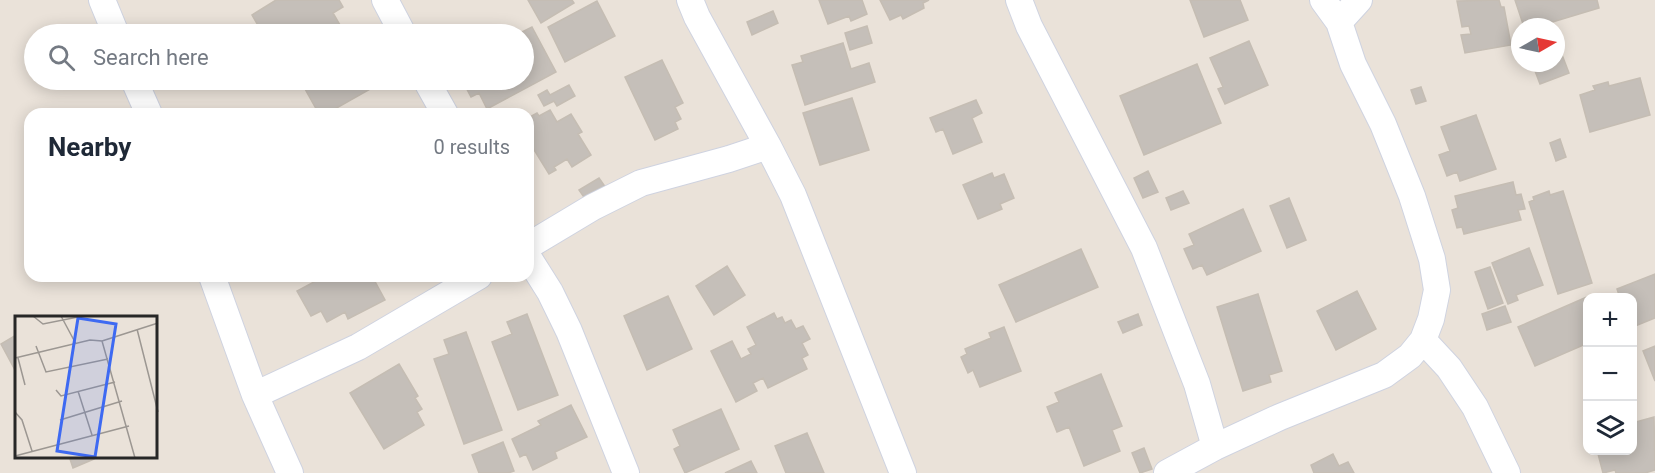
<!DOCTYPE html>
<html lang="en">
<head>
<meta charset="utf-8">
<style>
	body { margin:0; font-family:Roboto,sans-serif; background:#f6f6f7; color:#1f2937 }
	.controls { position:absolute; right:18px; bottom:18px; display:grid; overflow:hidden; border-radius:12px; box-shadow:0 3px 15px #0003 }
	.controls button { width:54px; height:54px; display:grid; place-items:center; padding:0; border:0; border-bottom:2px solid #e0e1e3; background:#fff; color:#1f2937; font:30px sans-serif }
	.compass { position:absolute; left:1511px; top:18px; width:54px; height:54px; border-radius:50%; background:#fff; box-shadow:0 3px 15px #0003; rotate:81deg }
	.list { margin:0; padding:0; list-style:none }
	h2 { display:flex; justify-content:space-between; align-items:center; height:78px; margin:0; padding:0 24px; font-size:26px }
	h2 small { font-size:20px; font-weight:400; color:#747a83 }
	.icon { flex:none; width:33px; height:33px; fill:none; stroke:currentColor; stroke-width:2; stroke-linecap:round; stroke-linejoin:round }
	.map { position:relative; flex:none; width:1655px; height:473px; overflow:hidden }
	.search { position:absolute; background:#fff; box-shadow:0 3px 15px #0003; left:24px; top:24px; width:510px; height:66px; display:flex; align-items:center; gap:15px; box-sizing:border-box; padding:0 21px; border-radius:33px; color:#747a83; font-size:22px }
	.panel { position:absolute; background:#fff; box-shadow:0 3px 15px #0003; left:24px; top:108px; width:510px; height:174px; border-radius:18px }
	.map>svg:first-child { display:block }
	.building { fill:#c5bfb9; stroke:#c5bdb3; stroke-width:1.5 }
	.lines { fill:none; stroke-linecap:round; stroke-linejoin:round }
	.street-casing { stroke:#cfd3e0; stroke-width:28 }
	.street { stroke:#fff; stroke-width:26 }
	.inset-road { fill:none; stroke:#9c9792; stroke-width:1.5 }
	.view { fill:#3e6af2; fill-opacity:0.15; stroke:#3e6af2; stroke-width:3 }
	.inset-edge { fill:none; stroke:#272727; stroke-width:3 }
</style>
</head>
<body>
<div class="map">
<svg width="1655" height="473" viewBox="0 0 1655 473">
	<rect width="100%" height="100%" fill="#eae2d9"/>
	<path class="building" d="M276 0H339L343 7 333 13 340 25 324 34H263L252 15Z
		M528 0H572L574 3 541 23Z
		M819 0H862L867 14 851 21 849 16 828 24Z
		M880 0H929L923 3 924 8 903 19 901 15 890 20Z
		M1190 0H1240L1248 20 1204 37Z
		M1499 0 1501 7H1504L1511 45 1465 53 1461 35 1471 34 1469 26 1462 27 1457 1Z
		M1515 0H1597L1599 8 1536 27H1524Z
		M597 1 615 36 565 62 548 27Z
		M773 11 778 23 752 35 747 22Z
		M867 26 872 43 850 50 845 33Z
		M532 27 556 72 487 109 479 93 471 97 462 80H524V34H518Z
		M1556 39 1569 73 1540 84 1532 63H1556Z
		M1249 41 1268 85 1225 104 1218 89 1223 87 1210 58Z
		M843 43 851 69 869 63 875 82 805 105 792 65 803 62 801 56Z
		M662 60 683 103 675 107 681 119 675 122 678 129 655 140 625 77Z
		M1197 64 1221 123 1144 155 1120 96Z
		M1640 78 1650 115 1590 132 1580 95 1595 90 1593 86 1608 82 1609 86Z
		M300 80H380L381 83 326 114H319Z
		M569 85 575 96 557 106 554 101 544 106 538 95 547 90 550 95Z
		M1421 87 1426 101 1416 104 1411 90Z
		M852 98 869 150 820 165 803 113Z
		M976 100 982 113 972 118 982 142 953 154 943 129 936 132 930 118Z
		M550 110 557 122 571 114 582 132 578 134 591 155 572 167 567 159 554 167 556 170 549 174 528 140V118L537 113 539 116Z
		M1476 115 1496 169 1460 181 1457 172 1447 176 1439 155 1450 151 1441 127Z
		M1560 139 1566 157 1556 161 1550 143Z
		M1148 171 1158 192 1143 198 1134 178Z
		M992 173 994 178 1004 174 1014 198 1000 204 1002 209 978 219 963 185Z
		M599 178 606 188 586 200 579 190Z
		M1513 182 1516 195 1521 194 1525 209 1518 210 1521 220 1464 234 1462 227 1457 228 1452 210 1458 208 1455 196Z
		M1183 191 1189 203 1171 210 1166 198Z
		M1549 191 1550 195 1563 191 1592 283 1558 294 1529 202 1534 200 1533 197Z
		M1289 198 1306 240 1287 248 1270 206Z
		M1243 209 1261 251 1207 275 1202 265 1193 269 1184 249 1194 245 1189 234Z
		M1529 248 1543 285 1516 295 1518 300 1508 304 1492 263Z
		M1081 249 1098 287 1016 322 999 285Z
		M727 266 745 295 714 315 696 286Z
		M1490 267 1503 303 1488 309 1475 272Z
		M1655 274V318L1633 327 1632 298H1620L1617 289Z
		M325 276H372L385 300 348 319 345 312 327 322 321 311 311 316 297 291Z
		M1357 291 1376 329 1336 350 1317 311Z
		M1258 294 1282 371 1269 375 1271 382 1243 391 1217 307Z
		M668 296 692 349 647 370 624 316Z
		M1587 297 1588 343 1535 366 1518 327Z
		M1505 306 1511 322 1487 330 1482 314Z
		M774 313 777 319 782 317 785 323 791 320 796 329 803 326 810 339 802 343 808 355 802 358 807 369 768 388 763 378 753 383 757 391 736 402 711 351 732 341 741 359 751 354 748 349 756 345 747 327Z
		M527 314 558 395 518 410 492 342 512 334 507 322Z
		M1138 314 1142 325 1123 333 1118 322Z
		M1004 327 1021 371 980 387 973 370 968 373 961 357 967 354 965 349 991 338 989 333Z
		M466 332 502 430 464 444 434 359 449 354 444 340Z
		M16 335V372L1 344Z
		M1655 346V381L1643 351Z
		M399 364 418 396 415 398 422 409 417 412 424 425 384 449 350 393Z
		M1101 374 1122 426 1112 430 1120 451 1084 466 1069 427 1057 432 1047 407 1059 402 1055 393Z
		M571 405 587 437 555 452 557 458 533 470 526 454 520 457 512 439 541 425 538 421Z
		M721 409 739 449 685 473 674 449 680 446 673 430Z
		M1654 417 1655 470 1645 473H1616L1615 470 1603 473 1597 450H1632V423Z
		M807 433 824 473H786L775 446Z
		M503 442 514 471 508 473H479L472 455Z
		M1144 448 1152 469 1140 473 1132 453Z
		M1333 454 1339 466 1348 462 1354 473H1314L1311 465Z
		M69 456H93L94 459 73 468Z
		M751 461 757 473H725Z"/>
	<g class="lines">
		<defs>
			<path id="street" d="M102 0 116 34
				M385 0 403 34
				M690 0 697 17 768 146 793 195 903 473
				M1019 0 1029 26 1144 248 1197 384 1215 447
				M1339 22 1359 0
				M134 80 149 114
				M426 80 445 114
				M528 246 593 207 641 183 729 159 768 146
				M528 257 550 292 569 331 626 473
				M212 276 255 395 290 473
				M1423 340 1449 368 1475 407 1507 473
				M255 395 358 347 479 276
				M1167 473 1215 447 1280 417 1384 375 1410 356 1423 340 1431 319 1437 290 1432 259 1412 196 1383 124 1353 64 1339 22 1323 0"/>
		</defs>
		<use href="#street" class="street-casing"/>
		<use href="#street" class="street"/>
	</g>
	<g transform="translate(15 316)">
		<rect width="142" height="142" fill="#eae2d9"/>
		<path class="inset-road" d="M18 0 28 8 68 0M46 0 61 28M122 13 143 96M87 25 143 7M21 30 31 56 93 43M0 42 75 24 87 25 120 142M3 42 10 69M41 74 46 80 100 66M63 75 77 119M0 96 7 104 17 135M45 104 107 85M0 140 114 110"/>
		<path class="view" d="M63 2 101 8 80 141 42 135Z"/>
		<rect width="142" height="142" class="inset-edge"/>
	</g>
</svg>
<div class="controls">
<button>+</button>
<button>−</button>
<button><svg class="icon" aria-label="layers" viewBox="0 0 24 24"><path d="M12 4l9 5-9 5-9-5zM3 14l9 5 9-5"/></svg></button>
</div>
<svg class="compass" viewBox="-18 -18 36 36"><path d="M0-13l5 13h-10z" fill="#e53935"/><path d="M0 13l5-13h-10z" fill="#747a83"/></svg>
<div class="search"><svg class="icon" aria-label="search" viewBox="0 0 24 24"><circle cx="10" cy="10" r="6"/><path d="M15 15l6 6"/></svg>Search here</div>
<section class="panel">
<h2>Nearby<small>0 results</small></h2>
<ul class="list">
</ul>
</section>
</div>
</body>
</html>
